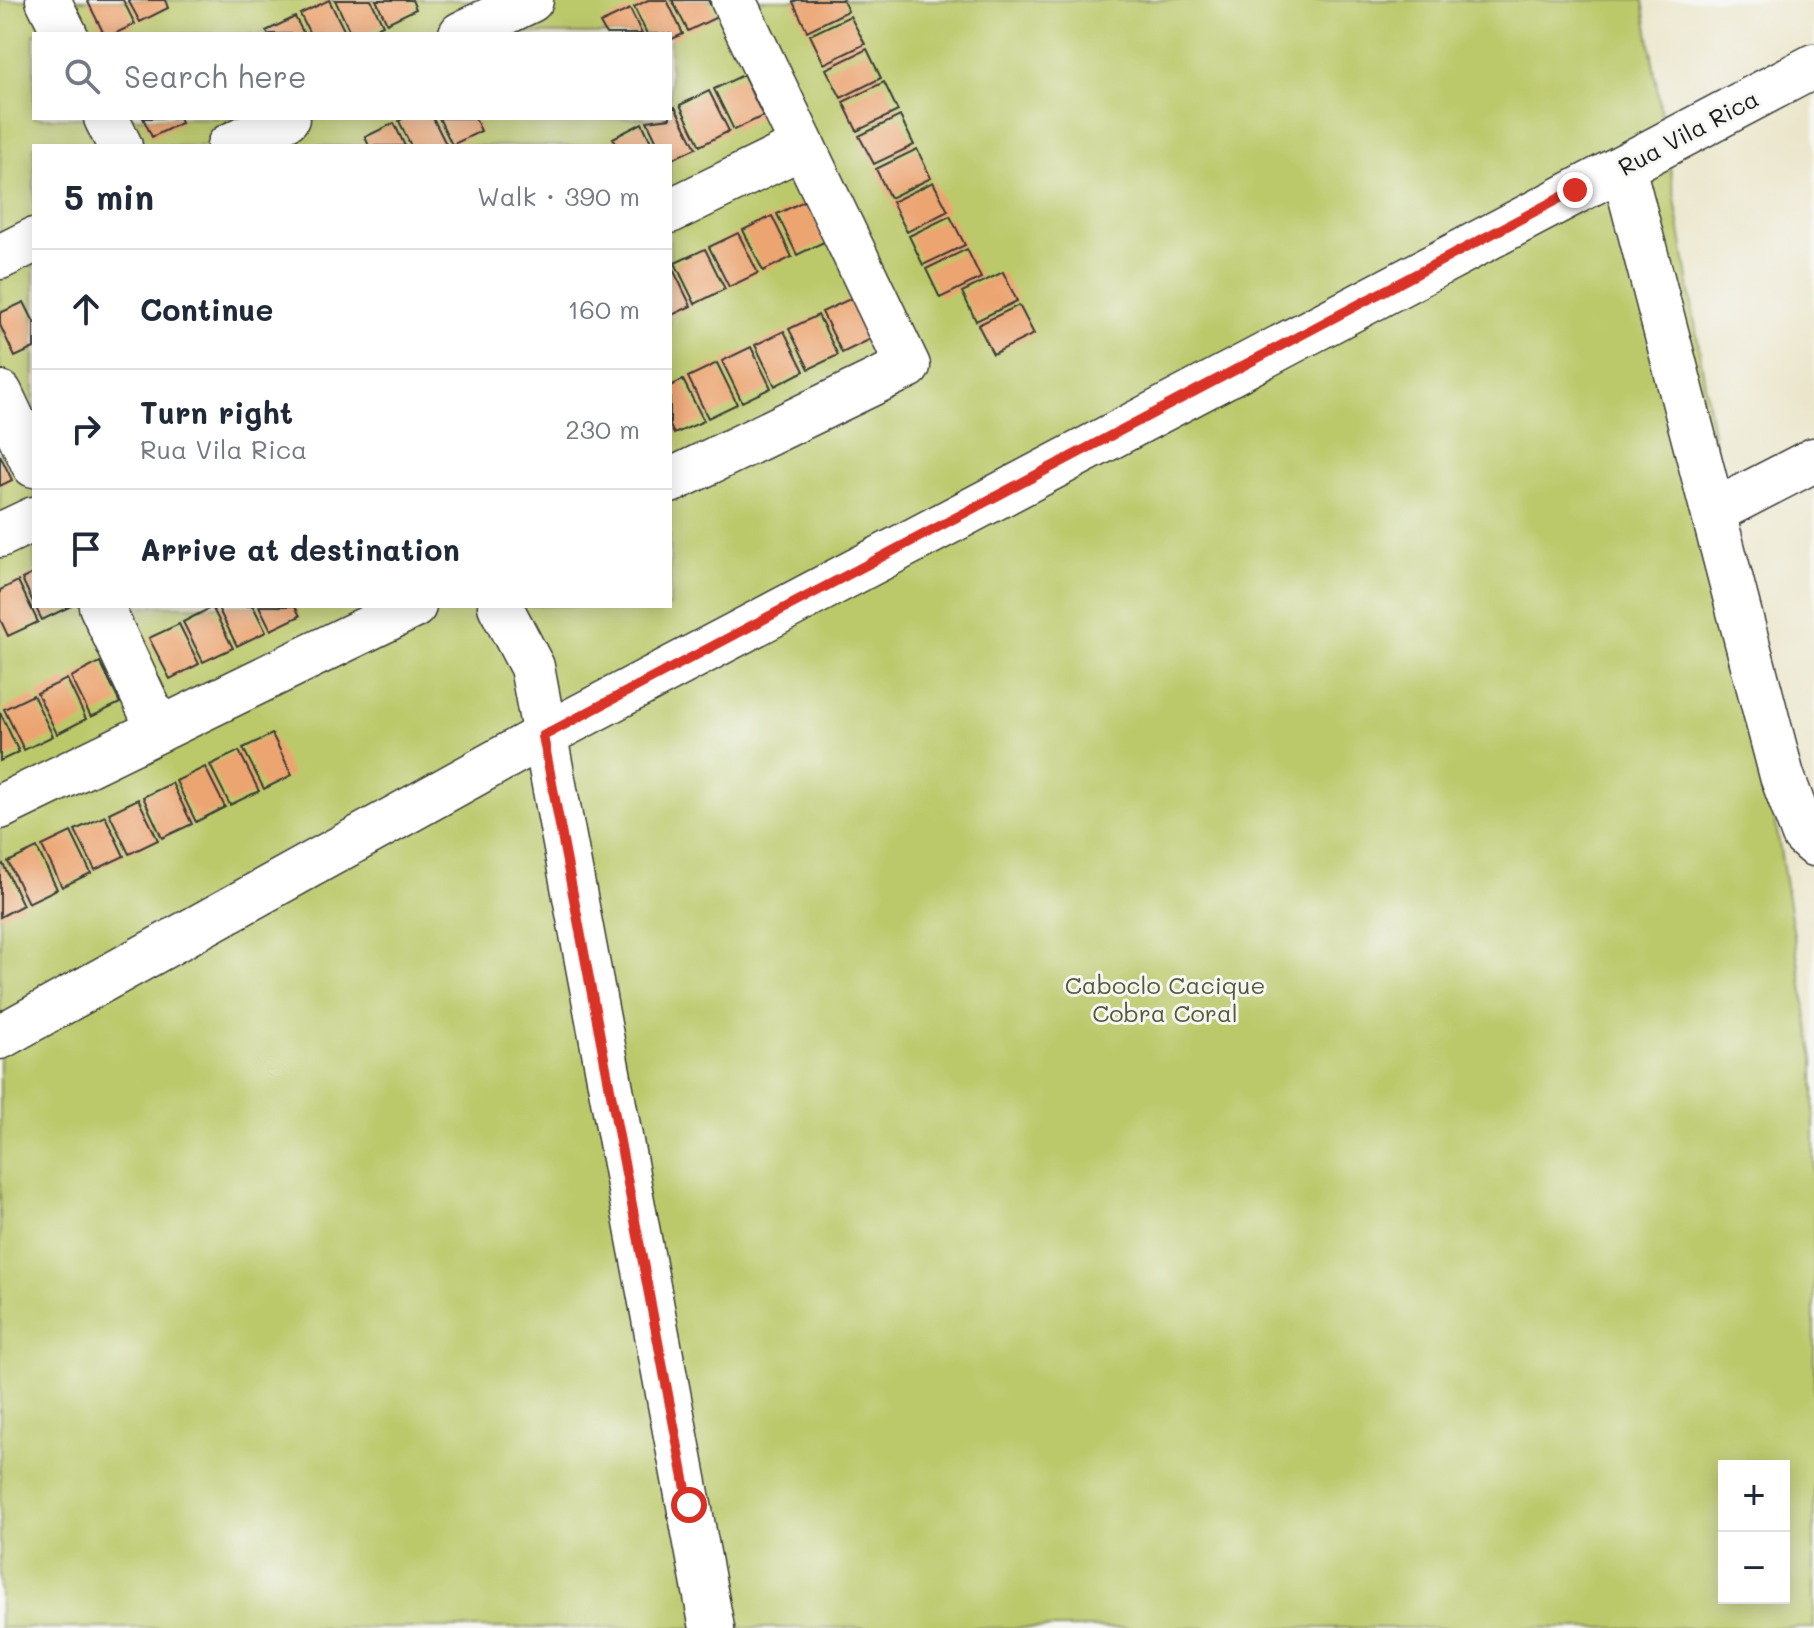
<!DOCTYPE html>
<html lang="en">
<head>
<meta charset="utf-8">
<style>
	body { margin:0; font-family:Mali,sans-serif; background:#f6f6f7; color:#1f2937 }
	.controls { position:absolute; right:24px; bottom:24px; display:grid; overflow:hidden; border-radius:0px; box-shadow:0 4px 20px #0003 }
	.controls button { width:72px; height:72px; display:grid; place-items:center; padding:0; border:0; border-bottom:2px solid #e0e1e3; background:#fff; color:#1f2937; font:40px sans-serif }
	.stop { position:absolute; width:24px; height:24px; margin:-18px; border:6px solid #d93025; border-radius:50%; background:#fff }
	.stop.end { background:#d93025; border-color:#fff; box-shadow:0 2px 8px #0008 }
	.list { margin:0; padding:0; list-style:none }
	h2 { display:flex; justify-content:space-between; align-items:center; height:104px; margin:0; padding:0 32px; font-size:34px }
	h2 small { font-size:26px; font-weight:400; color:#747a83 }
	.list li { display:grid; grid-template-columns:52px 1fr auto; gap:24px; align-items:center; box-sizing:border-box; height:120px; padding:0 32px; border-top:2px solid #e0e1e3 }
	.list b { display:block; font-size:30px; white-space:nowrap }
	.list p { margin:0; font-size:26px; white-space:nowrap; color:#747a83 }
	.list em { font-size:26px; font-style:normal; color:#747a83 }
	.icon { flex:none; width:44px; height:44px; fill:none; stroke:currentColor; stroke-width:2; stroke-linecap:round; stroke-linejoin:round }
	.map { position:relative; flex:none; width:1814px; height:1628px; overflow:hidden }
	.search { position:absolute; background:#fff; box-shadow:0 4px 20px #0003; left:32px; top:32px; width:640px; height:88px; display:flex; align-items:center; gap:20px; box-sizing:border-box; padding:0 28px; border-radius:0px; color:#747a83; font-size:30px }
	.panel { position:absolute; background:#fff; box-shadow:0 4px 20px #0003; left:32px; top:144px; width:640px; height:464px; border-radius:0px }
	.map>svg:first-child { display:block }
	.green { fill:#bcc96a; stroke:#6c7243; stroke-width:2; fill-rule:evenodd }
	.building { fill:#eca471 }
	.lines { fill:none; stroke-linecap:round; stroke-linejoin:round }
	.minor-casing { stroke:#3b3a36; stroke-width:47 }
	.minor { stroke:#fff; stroke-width:44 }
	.route { stroke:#d93025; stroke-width:10 }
	.labels { text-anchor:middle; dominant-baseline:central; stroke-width:6; stroke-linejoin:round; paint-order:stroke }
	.street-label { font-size:24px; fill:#1c1c1c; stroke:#f6f6f2 }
	.park-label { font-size:24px; fill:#545937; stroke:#f6f6f2 }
</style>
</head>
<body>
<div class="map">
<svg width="1814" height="1628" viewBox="0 0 1814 1628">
	<rect width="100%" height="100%" fill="#f6f6f2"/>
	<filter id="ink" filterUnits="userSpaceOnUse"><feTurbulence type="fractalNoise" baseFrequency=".0125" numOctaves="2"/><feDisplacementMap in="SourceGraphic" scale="16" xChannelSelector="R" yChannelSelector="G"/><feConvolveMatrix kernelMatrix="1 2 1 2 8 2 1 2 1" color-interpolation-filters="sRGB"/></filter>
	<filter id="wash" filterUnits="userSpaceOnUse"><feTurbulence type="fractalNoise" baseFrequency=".006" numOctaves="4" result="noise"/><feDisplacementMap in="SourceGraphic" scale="32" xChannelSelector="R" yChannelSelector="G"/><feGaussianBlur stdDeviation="1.8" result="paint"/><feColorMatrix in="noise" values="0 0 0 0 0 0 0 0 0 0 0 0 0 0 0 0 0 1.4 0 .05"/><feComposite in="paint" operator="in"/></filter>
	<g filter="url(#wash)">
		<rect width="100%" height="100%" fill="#ebe6cb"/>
		<path class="green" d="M0 0H1643L1814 1060V1628H0ZM34 34H670V118H34ZM34 146H670V606H34ZM1724 1466H1784V1598H1724Z"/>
		<g id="blocks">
			<path class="building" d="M87 0H123L135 24 114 34H104Z
				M128 0H165L168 8 140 22Z
				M329 0 346 34H310L300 14Z
				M335 0H371L383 25 364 34H351Z
				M376 0H412L416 9 387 23Z
				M648 0H667L683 34 670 40V34H647L634 7Z
				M672 0H708L717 17 688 31Z
				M797 0H843L848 11 807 31 793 2Z
				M630 9 642 34H606L600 23Z
				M850 16 865 44 824 64 810 35Z
				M295 17 304 34H268L266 31Z
				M867 49 881 78 841 98 826 69Z
				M743 75 763 116 734 130 714 89Z
				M884 82 898 111 857 131 843 102Z
				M709 91 729 131 700 146 680 105Z
				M675 107 696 148 670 160V146H659L647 121 670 118V110Z
				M900 116 914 145 874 164 859 136Z
				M143 118H179L181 123 152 137Z
				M404 118H433L447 146H411L399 121Z
				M439 118H475L481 131 452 145Z
				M394 123 405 146H369L365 137Z
				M642 123 653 146H617L613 138Z
				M917 149 931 178 890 198 876 169Z
				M933 182 948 211 907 232 892 202Z
				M806 200 826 241 797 255 777 214Z
				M772 216 792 257 763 271 743 230Z
				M950 216 965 245 923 265 909 236Z
				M738 233 758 273 729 287 709 247Z
				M705 249 725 289 695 304 675 263Z
				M967 249 981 278 940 298 926 269Z
				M670 263 691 306 670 316Z
				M1003 272 1017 301 976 321 962 292Z
				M852 298 871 339 842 353 822 312Z
				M24 302 34 322V348L15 357 0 325V313Z
				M1019 305 1034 334 993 354 978 325Z
				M818 315 838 355 809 369 789 329Z
				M784 331 804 371 775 386 755 345Z
				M751 347 771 388 742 402 722 361Z
				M717 363 737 404 708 418 688 377Z
				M683 380 704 421 674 434 670 426V386Z
				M0 455 12 480 0 486Z
				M34 573V604L22 579Z
				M18 581 38 622 8 636 0 619V590Z
				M35 606H71L42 620Z
				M217 606H253L266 632 237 646Z
				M259 606H295L300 616 271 630Z
				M212 607 233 648 203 662 183 622Z
				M179 624 199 664 170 679 149 638Z
				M100 662 120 703 91 717 71 677Z
				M67 679 86 719 57 734 37 693Z
				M33 695 53 736 24 750 4 709Z
				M0 712 19 752 0 761Z
				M272 734 292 775 264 789 243 748Z
				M239 751 259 791 230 805 210 765Z
				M205 767 225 807 196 822 176 781Z
				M172 783 192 824 162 838 143 797Z
				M138 799 158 840 129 854 109 813Z
				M105 816 124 856 95 870 75 830Z
				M71 832 91 873 62 887 42 846Z
				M37 848 57 889 28 903 8 862Z
				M3 864 23 905 0 917V866Z"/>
		</g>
	</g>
	<g filter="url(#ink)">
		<use href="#blocks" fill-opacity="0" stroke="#3b3a36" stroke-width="2"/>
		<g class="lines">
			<defs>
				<path id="minor" d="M48 0 65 34
					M461 34 531 0
					M106 118 120 146
					M229 146 287 118
					M1623 167 1782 776 1804 835 1814 844
					M670 211 803 146
					M0 257 34 240
					M0 393 34 465
					M670 481 908 366 733 0
					M1713 512 1814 460
					M0 535 34 519
					M101 606 159 730
					M500 606 532 667 712 1628
					M0 807 414 606
					M0 1037 543 736 1814 66"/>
			</defs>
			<use href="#minor" class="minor-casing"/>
			<use href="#minor" class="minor"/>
		</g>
	</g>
	<g class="lines" filter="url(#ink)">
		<path class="route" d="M689 1505 543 736 1575 190"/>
	</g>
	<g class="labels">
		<g class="street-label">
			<text transform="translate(1688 132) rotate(-28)">Rua Vila Rica</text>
		</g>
		<g class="park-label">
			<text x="1165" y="984">Caboclo Cacique<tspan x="1165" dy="28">Cobra Coral</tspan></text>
		</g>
	</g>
</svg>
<div class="controls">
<button>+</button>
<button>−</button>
</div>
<div class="stop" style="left:689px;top:1505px"></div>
<div class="stop end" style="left:1575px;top:190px"></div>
<div class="search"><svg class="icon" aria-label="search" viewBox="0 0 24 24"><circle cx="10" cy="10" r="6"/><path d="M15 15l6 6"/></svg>Search here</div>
<section class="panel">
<h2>5 min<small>Walk · 390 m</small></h2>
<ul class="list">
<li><svg class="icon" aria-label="ahead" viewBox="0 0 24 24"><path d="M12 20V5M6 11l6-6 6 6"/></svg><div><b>Continue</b></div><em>160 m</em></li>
<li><svg class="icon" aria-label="right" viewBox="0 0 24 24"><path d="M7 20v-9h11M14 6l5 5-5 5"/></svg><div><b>Turn right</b><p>Rua Vila Rica</p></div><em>230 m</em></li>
<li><svg class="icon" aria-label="arrive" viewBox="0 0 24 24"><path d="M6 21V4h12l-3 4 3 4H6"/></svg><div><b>Arrive at destination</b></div></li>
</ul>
</section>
</div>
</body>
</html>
